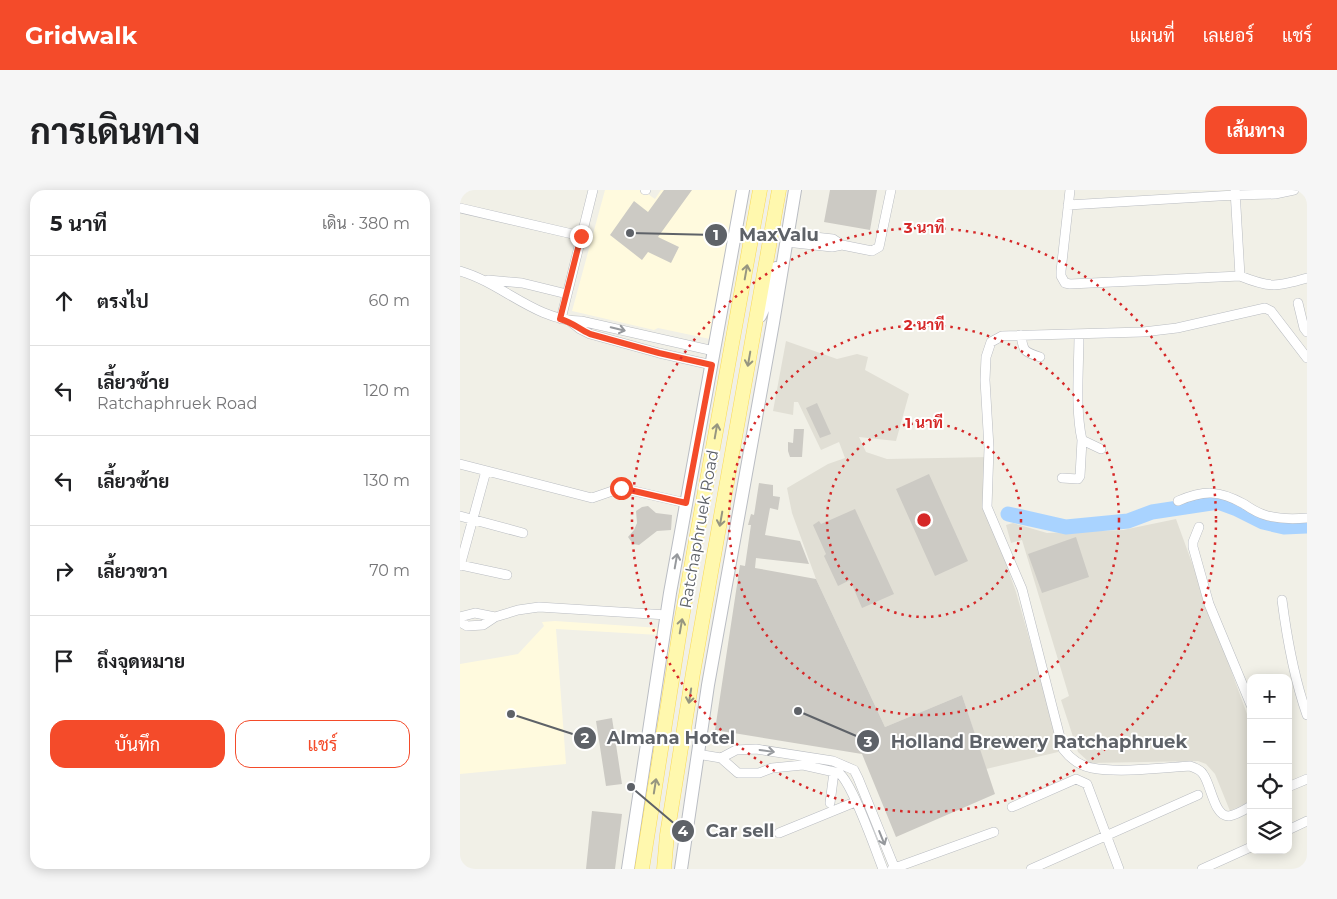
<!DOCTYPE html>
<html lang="th">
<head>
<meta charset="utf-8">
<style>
	body { margin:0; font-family:Montserrat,Sarabun,sans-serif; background:#f6f6f6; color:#202124 }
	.controls { position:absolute; right:15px; bottom:15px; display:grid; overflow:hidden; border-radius:10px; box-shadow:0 2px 12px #0003 }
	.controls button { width:45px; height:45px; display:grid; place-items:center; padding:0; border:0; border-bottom:1px solid #e0e0e0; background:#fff; color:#202124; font:25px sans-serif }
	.stop { position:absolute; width:15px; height:15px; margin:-11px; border:4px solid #f44b2a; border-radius:50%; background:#fff }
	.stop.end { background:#f44b2a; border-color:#fff; box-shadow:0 1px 5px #0008 }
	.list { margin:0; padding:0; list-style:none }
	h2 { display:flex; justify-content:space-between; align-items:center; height:65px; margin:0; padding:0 20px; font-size:21px }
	h2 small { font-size:16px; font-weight:400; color:#757577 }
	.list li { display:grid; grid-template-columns:32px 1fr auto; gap:15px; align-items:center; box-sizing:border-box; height:90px; padding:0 20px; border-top:1px solid #e0e0e0 }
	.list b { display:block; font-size:19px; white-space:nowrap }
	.list p { margin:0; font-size:16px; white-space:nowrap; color:#757577 }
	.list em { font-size:16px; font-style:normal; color:#757577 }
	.actions { display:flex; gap:10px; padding:15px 20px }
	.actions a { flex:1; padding:11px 0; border:1px solid #f44b2a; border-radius:15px; text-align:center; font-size:18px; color:#f44b2a }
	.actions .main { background:#f44b2a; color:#fff }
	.icon { flex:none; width:28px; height:28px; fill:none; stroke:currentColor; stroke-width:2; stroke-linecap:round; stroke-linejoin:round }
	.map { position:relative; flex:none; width:847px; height:679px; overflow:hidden; border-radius:15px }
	header { display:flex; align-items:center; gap:30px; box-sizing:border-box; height:70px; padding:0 25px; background:#f44b2a; color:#fff }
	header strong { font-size:24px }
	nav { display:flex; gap:28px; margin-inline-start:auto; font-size:18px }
	.intro { display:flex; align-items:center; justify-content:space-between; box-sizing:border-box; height:120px; padding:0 30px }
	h1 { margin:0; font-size:35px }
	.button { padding:12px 22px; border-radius:15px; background:#f44b2a; color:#fff; font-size:18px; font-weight:700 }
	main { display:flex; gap:30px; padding:0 30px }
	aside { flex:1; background:#fff; border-radius:15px; box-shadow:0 2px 12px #0003 }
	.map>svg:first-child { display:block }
	.commercial { fill:#fffade }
	.education { fill:#e1dfd5 }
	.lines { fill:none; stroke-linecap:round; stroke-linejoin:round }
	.river { stroke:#a9d3ff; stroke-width:15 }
	.building { fill:#cccac4 }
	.street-casing { stroke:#b9bcc1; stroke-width:10 }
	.secondary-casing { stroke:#babdc3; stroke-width:14 }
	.primary-casing { stroke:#fada57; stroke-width:15 }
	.street { stroke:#fff; stroke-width:9 }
	.secondary { stroke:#fff; stroke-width:12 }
	.primary { stroke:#fff8ae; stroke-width:14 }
	.oneway { stroke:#969680 }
	.oneway2 { stroke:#96999d }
	.route { stroke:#f44b2a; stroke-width:6 }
	.ring { fill:none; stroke:#d62828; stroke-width:2.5; stroke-dasharray:2.5 5 }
	.labels { text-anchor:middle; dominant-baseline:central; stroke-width:4; stroke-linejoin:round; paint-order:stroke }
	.street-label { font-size:16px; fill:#5e6268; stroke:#fff }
	.centre { fill:#d62828; stroke:#fff; stroke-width:2.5 }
	.ring-label { font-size:15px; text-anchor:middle; font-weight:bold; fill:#d62828; stroke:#fff; stroke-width:4; stroke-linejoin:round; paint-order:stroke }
	.leader { fill:none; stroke:#5e6268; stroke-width:2 }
	.callout-dot { fill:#5e6268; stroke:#fff; stroke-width:2 }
	.mark-label { font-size:15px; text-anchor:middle; font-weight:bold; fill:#fff }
	.callout-label { font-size:18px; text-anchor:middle; font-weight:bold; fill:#5e6268; stroke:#fff; stroke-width:4; stroke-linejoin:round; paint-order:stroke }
</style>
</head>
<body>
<header>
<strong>Gridwalk</strong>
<nav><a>แผนที่</a><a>เลเยอร์</a><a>แชร์</a></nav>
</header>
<div class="intro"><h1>การเดินทาง</h1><a class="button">เส้นทาง</a></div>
<main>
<aside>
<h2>5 นาที<small>เดิน · 380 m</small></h2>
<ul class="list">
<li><svg class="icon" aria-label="ahead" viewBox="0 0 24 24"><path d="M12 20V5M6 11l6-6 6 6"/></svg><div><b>ตรงไป</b></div><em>60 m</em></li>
<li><svg class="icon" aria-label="left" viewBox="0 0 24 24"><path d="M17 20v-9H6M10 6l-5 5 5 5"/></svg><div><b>เลี้ยวซ้าย</b><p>Ratchaphruek Road</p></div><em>120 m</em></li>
<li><svg class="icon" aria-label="left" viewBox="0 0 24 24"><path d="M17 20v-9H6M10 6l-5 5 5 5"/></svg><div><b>เลี้ยวซ้าย</b></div><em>130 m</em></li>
<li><svg class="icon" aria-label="right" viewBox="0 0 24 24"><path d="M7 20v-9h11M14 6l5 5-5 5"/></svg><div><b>เลี้ยวขวา</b></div><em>70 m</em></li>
<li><svg class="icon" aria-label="arrive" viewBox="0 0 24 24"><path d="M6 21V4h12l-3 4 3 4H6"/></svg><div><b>ถึงจุดหมาย</b></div></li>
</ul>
<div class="actions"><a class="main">บันทึก</a><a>แชร์</a></div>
</aside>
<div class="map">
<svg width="847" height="679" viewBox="0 0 847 679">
	<rect width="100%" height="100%" fill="#f1f0e7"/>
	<path class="commercial" d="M145 0H182L195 9 201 0H279L250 149 198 138 194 140 112 121Z
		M95 431 200 438 199 445 96 439 106 574 0 584V474L58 464 84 436 82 432Z"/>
	<path class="education" d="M326 151 377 169 397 164 408 167 405 180 449 204 436 251 399 247 406 262 427 269 529 267 526 318 556 402 600 557 598 562 526 579 502 505 425 537 356 389 332 323 327 298 368 274 385 268 379 252 361 260 338 212H334L333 225 313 221Z
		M716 329 791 535V611L770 621 755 584 746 574 738 571 630 573 618 562 601 510 609 506 562 350 551 353 546 335 553 333 587 343 663 340Z"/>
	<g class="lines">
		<path class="river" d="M548 324 606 337 668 331 692 322 758 312 777 319 803 332 824 337 847 336"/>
	</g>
	<path class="building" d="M204 0H232L198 47 219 57 211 73 188 62 182 70 150 45 174 11 188 22Z
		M370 0H417L410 40 364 32Z
		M357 213 371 244 360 248 346 218Z
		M334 239H344L342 267H330L328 261V252L333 253Z
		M469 284 508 371 475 386 436 299Z
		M299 293 313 295V306L320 307 318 320 310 318 305 345 340 351 349 374 296 368 295 378 356 389 425 537 502 505 535 604 436 647 402 564 255 540 280 375 285 376 291 335H288L291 324 294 325Z
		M188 316 196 323 212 325 211 340 197 341 179 355 173 354 168 347 174 340 177 333 176 321 182 317Z
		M395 319 434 404 402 418 390 390 378 396 364 366 366 364 353 335 359 331 361 334Z
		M616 347 629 387 582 403 568 364Z
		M152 528 162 594 146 596 136 531Z
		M132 621 162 624 155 679H126Z"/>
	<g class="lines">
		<defs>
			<path id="street" d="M185 0H186
				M610 0 601 81V86L605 93 610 94 780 86C810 98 816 97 847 88
				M775 0 780 86
				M608 15 775 5 815 4 834 0
				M0 18 121 46
				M326 52 372 57 382 55 373 49 327 44
				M382 55 412 61 419 57 431 0
				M0 81C42 93 76 131 121 131L254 161
				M28 90 62 93 107 104
				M838 113 844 138 847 142
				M101 129 133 0
				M110 131 120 139 130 144 199 163 252 175
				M619 144C619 177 615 219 622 250L641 259
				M561 145C563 161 564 162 580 167
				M0 274 132 308 161 298 226 313
				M602 288 618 289 620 286 622 250
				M718 311C744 300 759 300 784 314 791 319 800 324 808 326 820 329 835 329 847 328
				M0 326 63 343
				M739 337 733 352V357L749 414 791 515
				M0 375 47 385
				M0 376 26 281
				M822 410C827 449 834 488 847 525
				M0 427 15 423 35 427
				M0 432 7 436 23 435 35 427 58 420 79 417 207 425
				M237 564 261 568 278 583H299L312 578 343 575 379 583C393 594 415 659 423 679
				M261 568 276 560 296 559 373 571 394 580 398 588 435 679
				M828 597 847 589
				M370 613 374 582
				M791 616C784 620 776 625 769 626 754 627 751 594 743 584 740 579 735 578 730 576 701 578 659 583 632 578 620 576 610 568 603 559L562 399 527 317 529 258 525 190 526 167 531 152 542 146 683 142 717 138 805 118 811 121 847 168
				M552 617 616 589 627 594 659 679
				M828 640 847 631
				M319 643 395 612
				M432 679 534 642
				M571 679 738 605
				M742 679 791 657"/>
			<path id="secondary" d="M300 126 306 113 316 78
				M168 679 210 403 283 0
				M221 679 248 495 313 133 335 0"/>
			<path id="primary" d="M182 679 221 433 300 0
				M204 679 207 645 233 483 319 0"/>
		</defs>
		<use href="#street" class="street-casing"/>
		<use href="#secondary" class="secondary-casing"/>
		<use href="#primary" class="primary-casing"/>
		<use href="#street" class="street"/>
		<use href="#secondary" class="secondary"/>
		<use href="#primary" class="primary"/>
	</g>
	<defs><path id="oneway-shaft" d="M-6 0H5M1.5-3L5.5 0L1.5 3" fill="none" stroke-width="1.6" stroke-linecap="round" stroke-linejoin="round" transform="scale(1.25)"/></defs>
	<g class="oneway">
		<use href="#oneway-shaft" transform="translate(286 82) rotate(-80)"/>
		<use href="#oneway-shaft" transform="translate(289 169) rotate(100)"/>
		<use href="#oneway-shaft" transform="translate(256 241) rotate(-80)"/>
		<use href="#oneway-shaft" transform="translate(261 329) rotate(100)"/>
		<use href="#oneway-shaft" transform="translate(221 436) rotate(-80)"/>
		<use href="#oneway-shaft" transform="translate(230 506) rotate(99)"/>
		<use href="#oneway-shaft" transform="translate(195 596) rotate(-81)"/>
	</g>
	<g class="oneway2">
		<use href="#oneway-shaft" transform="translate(158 139) rotate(13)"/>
		<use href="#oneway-shaft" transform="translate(216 371) rotate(-80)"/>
		<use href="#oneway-shaft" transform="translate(307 561) rotate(8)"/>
		<use href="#oneway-shaft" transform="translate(422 648) rotate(68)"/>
	</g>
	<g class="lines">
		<path class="route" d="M121 46 100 129C112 132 119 139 130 144L199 163 252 175 226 313 161 298"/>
	</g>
	<g class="ring">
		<circle cx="464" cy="330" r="97"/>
		<circle cx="464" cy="330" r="195"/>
		<circle cx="464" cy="330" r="292"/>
	</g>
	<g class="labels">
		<g class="street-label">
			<text transform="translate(239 339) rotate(-80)">Ratchaphruek Road</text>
		</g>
	</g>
	<circle cx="464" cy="330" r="8" class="centre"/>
	<g class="ring-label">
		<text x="464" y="43">3 นาที</text>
		<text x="464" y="140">2 นาที</text>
		<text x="464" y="238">1 นาที</text>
	</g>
	<path class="leader" d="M170 43L256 45M51 524L125 548M338 521L408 551M171 597L223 641"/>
	<g class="callout-dot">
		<circle cx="170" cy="43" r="5"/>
		<circle cx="51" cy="524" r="5"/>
		<circle cx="338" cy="521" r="5"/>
		<circle cx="171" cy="597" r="5"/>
		<circle cx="256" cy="45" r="12"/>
		<circle cx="125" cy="548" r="12"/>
		<circle cx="408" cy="551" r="12"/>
		<circle cx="223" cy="641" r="12"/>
	</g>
	<g class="mark-label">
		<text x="256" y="50">1</text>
		<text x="125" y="553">2</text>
		<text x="408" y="557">3</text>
		<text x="223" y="646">4</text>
	</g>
	<g class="callout-label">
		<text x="319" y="51">MaxValu</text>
		<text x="211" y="554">Almana Hotel</text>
		<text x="579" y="558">Holland Brewery Ratchaphruek</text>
		<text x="280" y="647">Car sell</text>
	</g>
</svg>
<div class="controls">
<button>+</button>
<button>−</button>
<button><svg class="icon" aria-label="locate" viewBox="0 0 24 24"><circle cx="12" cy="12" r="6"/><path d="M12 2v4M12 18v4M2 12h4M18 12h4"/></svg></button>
<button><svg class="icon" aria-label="layers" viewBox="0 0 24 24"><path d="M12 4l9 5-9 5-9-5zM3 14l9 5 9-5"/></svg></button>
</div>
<div class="stop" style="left:161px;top:298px"></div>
<div class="stop end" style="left:121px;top:46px"></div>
</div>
</main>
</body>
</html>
